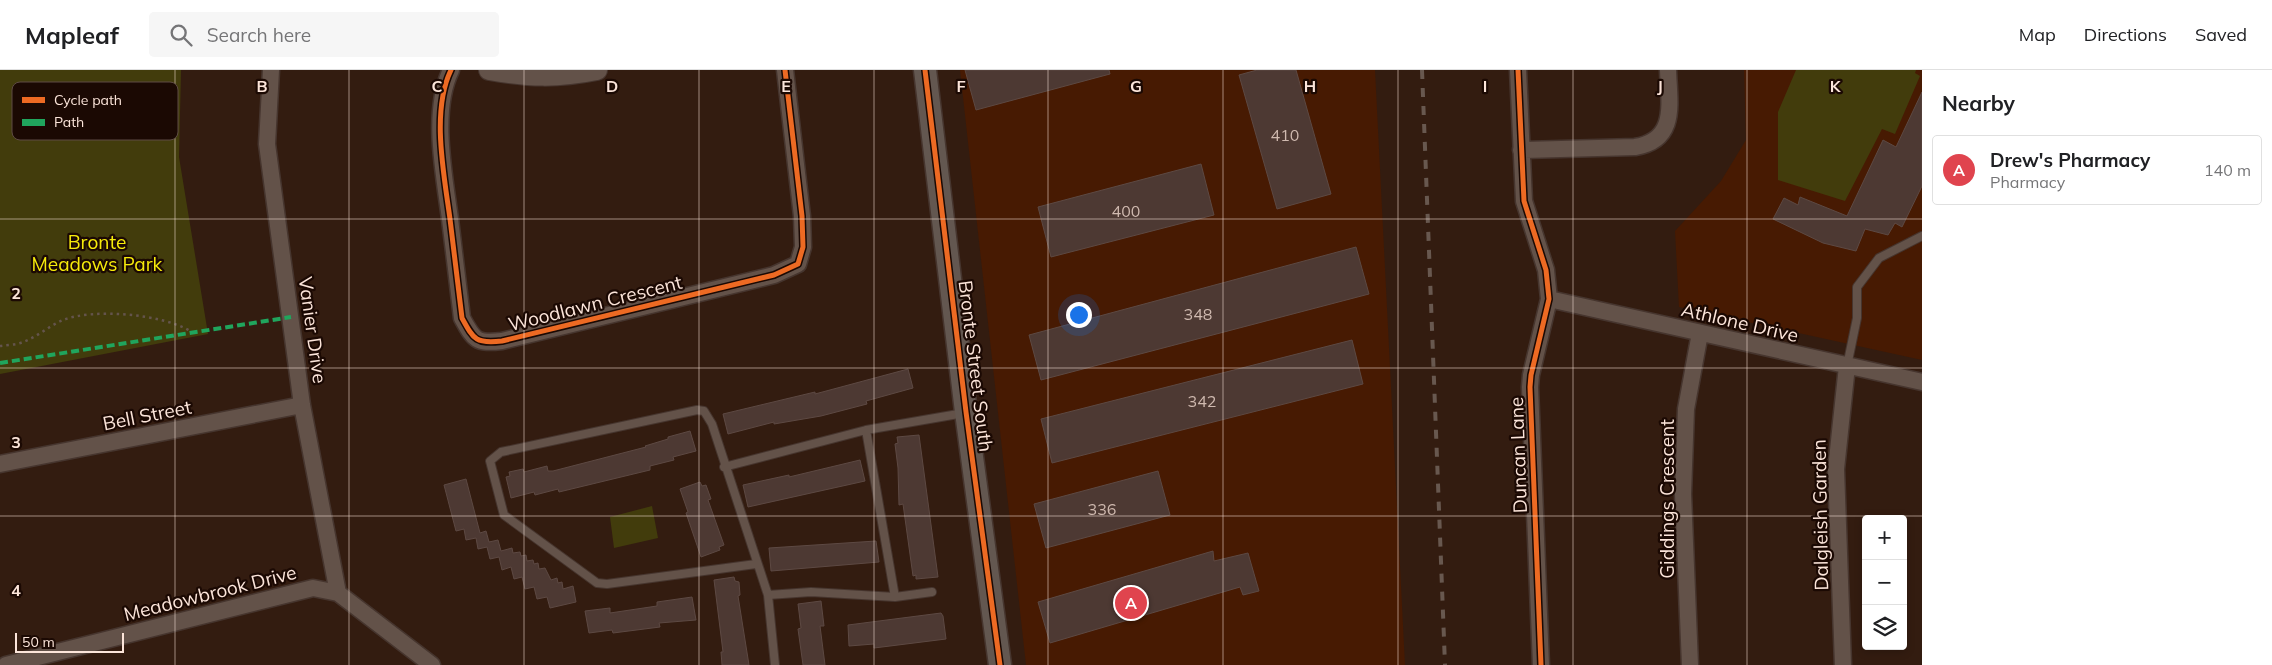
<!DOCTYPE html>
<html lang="en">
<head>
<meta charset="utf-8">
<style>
	body { margin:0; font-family:Mulish,sans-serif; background:#f6f6f6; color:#202124 }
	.controls { position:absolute; right:15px; bottom:15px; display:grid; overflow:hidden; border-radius:5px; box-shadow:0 2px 8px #0003 }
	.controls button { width:45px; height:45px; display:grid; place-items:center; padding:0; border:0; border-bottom:1px solid #e0e0e0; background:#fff; color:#202124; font:25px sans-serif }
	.scale { position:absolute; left:15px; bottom:12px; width:109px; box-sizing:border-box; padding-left:5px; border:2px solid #fce5da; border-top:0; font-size:14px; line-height:18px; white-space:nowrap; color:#fce5da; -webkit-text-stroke:4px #1b0903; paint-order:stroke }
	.you { position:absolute; left:1078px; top:244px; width:18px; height:18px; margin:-12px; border:4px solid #fff; border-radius:50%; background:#1a73e8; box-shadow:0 0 0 8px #1a73e833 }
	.badge { display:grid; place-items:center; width:32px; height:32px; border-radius:50%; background:#7c3aed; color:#fff; font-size:16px; font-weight:700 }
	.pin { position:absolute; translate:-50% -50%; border:2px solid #fff; box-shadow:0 1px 5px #0006 }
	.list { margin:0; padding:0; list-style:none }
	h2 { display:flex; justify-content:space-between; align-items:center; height:65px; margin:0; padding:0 20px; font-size:21px }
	h2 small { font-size:16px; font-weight:400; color:#757577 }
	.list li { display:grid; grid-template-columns:32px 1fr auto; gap:15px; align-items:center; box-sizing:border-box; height:70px; margin:0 10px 10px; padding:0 10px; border:1px solid #e0e0e0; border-radius:5px }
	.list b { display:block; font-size:19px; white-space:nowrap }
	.list p { margin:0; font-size:16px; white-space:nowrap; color:#757577 }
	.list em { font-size:16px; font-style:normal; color:#757577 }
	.icon { flex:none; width:28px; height:28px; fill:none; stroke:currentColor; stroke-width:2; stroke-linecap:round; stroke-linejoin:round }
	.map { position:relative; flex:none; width:1922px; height:595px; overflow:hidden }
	header { display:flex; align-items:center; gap:30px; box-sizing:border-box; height:70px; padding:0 25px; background:#fff; border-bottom:1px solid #e0e0e0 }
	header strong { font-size:24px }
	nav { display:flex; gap:28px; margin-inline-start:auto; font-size:18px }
	.search { width:350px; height:45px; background:#f6f6f6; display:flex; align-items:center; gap:12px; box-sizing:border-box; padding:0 18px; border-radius:5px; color:#757577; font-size:19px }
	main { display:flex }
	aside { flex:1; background:#fff }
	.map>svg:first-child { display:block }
	.built { fill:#471a02 }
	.green { fill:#423c0c }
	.building { fill:#4d3933; stroke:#5d4943 }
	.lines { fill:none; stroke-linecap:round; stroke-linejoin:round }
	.service-casing { stroke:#46352e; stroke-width:10 }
	.minor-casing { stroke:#46352e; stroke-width:19 }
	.tertiary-casing { stroke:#46352e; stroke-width:22 }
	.secondary-casing { stroke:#46352e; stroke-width:25 }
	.path { stroke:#64544c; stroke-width:2.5; stroke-dasharray:2.5 4; stroke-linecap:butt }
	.service { stroke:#635249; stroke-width:8 }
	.minor { stroke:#635249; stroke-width:16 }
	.tertiary { stroke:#635249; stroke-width:20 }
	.secondary { stroke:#635750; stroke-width:22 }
	.rail { stroke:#68584f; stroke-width:4; stroke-dasharray:9 9; stroke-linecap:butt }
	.quiet { stroke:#20a55d; stroke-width:4; stroke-dasharray:8 4; stroke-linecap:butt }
	.cycleway-casing { stroke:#1b0903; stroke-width:8 }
	.cycleway { stroke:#ed6a23; stroke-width:5 }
	.grid { fill:none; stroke:#fce5da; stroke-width:1; stroke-opacity:0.55 }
	.labels { text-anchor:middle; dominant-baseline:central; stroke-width:4.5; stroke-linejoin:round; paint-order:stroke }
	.number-label { font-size:16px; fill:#d0bab0 }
	.park-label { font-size:19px; fill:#f6eb0b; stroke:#1b0903 }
	.street-label { font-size:19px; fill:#fce5da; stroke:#1b0903 }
	.key { fill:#1b0903; stroke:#5e4b44; stroke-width:1 }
	.key-label { font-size:14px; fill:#fce5da }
	.grid-label { font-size:16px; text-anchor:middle; font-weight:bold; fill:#fce5da; stroke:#1b0903; stroke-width:4.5; stroke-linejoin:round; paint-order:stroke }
</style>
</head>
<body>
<header>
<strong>Mapleaf</strong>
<div class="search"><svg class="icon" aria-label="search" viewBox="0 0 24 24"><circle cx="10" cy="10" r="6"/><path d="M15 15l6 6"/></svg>Search here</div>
<nav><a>Map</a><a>Directions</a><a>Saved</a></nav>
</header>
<main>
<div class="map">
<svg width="1922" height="595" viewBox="0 0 1922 595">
	<rect width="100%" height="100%" fill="#331c10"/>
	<path class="built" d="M960 0H1375L1405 595H1026Z
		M1744 0H1922V290L1679 237 1675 161 1721 111 1746 70Z"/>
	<path class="green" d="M0 0H181L179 87 208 264 0 304Z
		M1796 0H1916L1915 3 1920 6 1895 64 1882 59 1845 131 1778 110V42Z
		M652 436 658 468 614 478 610 447Z"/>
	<path class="building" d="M965 0H1109L1110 4 976 40Z
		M1257 0H1296L1331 124 1277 139 1239 5Z
		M1922 22V116L1902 157 1895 153 1888 165 1865 159 1856 181 1823 173 1773 149 1784 128 1798 135 1800 127 1847 146 1883 70 1896 77Z
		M1201 94 1214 145 1051 187 1038 137Z
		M1356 177 1369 224 1041 310 1029 265Z
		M1352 270 1363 314 1052 393 1041 349Z
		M908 299 913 318 866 331 867 334 821 346 774 354V352L728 364 723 344 815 322V324Z
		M690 361 696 381 673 387 674 390 650 396V400L559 422 558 419 535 425 534 422 511 428 506 407 510 406 509 402 523 399 524 402 547 396 548 401H553L646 377 645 376 668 369V367Z
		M919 365 938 507 916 509V505L913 506 903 434 899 435 898 398 895 374 898 373 897 367Z
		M860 390 865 411 748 437 743 415 789 405V407Z
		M1158 401 1170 445 1046 478 1034 434Z
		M466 409 480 463 486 461 489 472 498 470 501 481 512 478 513 483 520 482 521 486 526 485 527 491 533 490 534 494 538 493 539 499 545 498 551 510 557 508 558 513 562 512 563 519 573 516 576 532 550 538 547 527 537 529 534 517 525 519 522 507 514 509 511 497 502 500 499 487 490 489 487 477 478 479 476 468 466 470 464 459 456 461 444 415Z
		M700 412 702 416 706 415 711 429 708 430 724 475 719 477 720 480 701 487 686 443 688 442 680 419Z
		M876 471 879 492 771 501 769 478Z
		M1213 481 1214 491 1248 483 1259 521 1243 525 1240 517 1050 573 1038 532Z
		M734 507 735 511 739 512 740 525 738 526 749 595H722L721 582H723L714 510Z
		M692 527 696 550 659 553 660 557 613 563 612 560 589 563 585 541 610 538V543L657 536V532Z
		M821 531 824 556H820L825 595H803L798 559 801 558 798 534Z
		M941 543 943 546 946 569 874 578V574L849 576 848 555Z"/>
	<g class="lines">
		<defs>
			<path id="service" d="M1847 296 1857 248V217L1879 188 1922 166
				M866 360 895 527
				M724 397 866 360 964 343
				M756 494 607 514 597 513 504 445 490 391 501 382 697 340 704 341 712 354 768 525 775 595
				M768 525 811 522 895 527 932 522"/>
			<path id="minor" d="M271 0 267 74 302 335 338 523
				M451 0C431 41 444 104 450 149 454 182 458 215 462 248 474 270 476 274 502 271L774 205 798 194 803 177 802 146 785 0
				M1518 0 1524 131 1546 200 1549 229 1531 305 1530 317 1541 595
				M1521 80 1635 77C1678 70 1669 33 1668 0
				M1549 229 1922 312
				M0 394 302 335
				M6 595 313 518 338 523 432 595
				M1690 595 1683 424 1686 339 1700 263
				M1843 595 1836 399 1847 296"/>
			<path id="tertiary" d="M489 0C529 7 557 8 597 0"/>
			<path id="secondary" d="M925 0 966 342 1000 595"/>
		</defs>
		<use href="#service" class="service-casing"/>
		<use href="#minor" class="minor-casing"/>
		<use href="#tertiary" class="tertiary-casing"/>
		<use href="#secondary" class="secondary-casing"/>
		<path class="path" d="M0 276C7 275 16 275 23 272 37 267 49 256 63 250 94 238 162 244 190 261"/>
		<use href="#service" class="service"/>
		<use href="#minor" class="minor"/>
		<use href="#tertiary" class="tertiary"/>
		<use href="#secondary" class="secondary"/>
		<path class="rail" d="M1422 0 1445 595"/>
		<path class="quiet" d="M0 293 291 247"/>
		<defs>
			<path id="cycleway" d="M451 0C431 41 444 104 450 149 454 182 458 215 462 248 474 270 476 274 502 271L774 205 798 194 803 177 802 146 785 0
				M925 0 966 342 1000 595
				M1518 0 1524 131 1546 200 1549 229 1531 305 1530 317 1541 595"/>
		</defs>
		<use href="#cycleway" class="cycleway-casing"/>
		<use href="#cycleway" class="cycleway"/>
	</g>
	<path class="grid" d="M175 0V595M349 0V595M524 0V595M699 0V595M874 0V595M1048 0V595M1223 0V595M1398 0V595M1573 0V595M1747 0V595M0 149H1922M0 298H1922M0 446H1922"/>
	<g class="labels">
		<g class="number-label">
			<text x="1285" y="65">410</text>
			<text x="1126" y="141">400</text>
			<text x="1198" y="244">348</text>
			<text x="1202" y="331">342</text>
			<text x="1102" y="439">336</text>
		</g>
		<g class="park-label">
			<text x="97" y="172">Bronte<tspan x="97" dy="22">Meadows Park</tspan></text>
		</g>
		<g class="street-label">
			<text transform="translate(595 233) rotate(-14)">Woodlawn Crescent</text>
			<text transform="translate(1740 252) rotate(13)">Athlone Drive</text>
			<text transform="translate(313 260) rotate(82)">Vanier Drive</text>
			<text transform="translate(976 296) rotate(83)">Bronte Street South</text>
			<text transform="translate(147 345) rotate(-11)">Bell Street</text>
			<text transform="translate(1518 385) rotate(-92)">Duncan Lane</text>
			<text transform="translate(1667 429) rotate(-90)">Giddings Crescent</text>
			<text transform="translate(1820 445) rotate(-91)">Dalgleish Garden</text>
			<text transform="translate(210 523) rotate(-14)">Meadowbrook Drive</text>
		</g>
	</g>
	<rect x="12" y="12" width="166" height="58" rx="8" class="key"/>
	<rect x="22" y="27" width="23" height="6" fill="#ed6a23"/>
	<rect x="22" y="49" width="23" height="7" fill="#20a55d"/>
	<g class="key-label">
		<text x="54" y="35">Cycle path</text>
		<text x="54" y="57">Path</text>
	</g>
	<g class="grid-label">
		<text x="262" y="22">B</text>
		<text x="437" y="22">C</text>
		<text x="612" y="22">D</text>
		<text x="786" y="22">E</text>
		<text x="961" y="22">F</text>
		<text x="1136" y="22">G</text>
		<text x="1310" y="22">H</text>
		<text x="1485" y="22">I</text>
		<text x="1660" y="22">J</text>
		<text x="1835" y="22">K</text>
		<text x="16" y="229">2</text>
		<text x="16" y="378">3</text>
		<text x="16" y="526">4</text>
	</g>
</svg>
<div class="controls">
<button>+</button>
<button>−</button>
<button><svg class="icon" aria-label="layers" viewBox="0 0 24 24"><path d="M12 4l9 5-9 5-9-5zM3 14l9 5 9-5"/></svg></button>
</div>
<div class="scale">50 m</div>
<div class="you"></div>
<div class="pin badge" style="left:1131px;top:533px;background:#e0444e">A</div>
</div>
<aside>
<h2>Nearby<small></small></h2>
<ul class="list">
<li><span class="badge" style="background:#e0444e">A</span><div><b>Drew's Pharmacy</b><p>Pharmacy</p></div><em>140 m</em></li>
</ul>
</aside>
</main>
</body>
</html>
